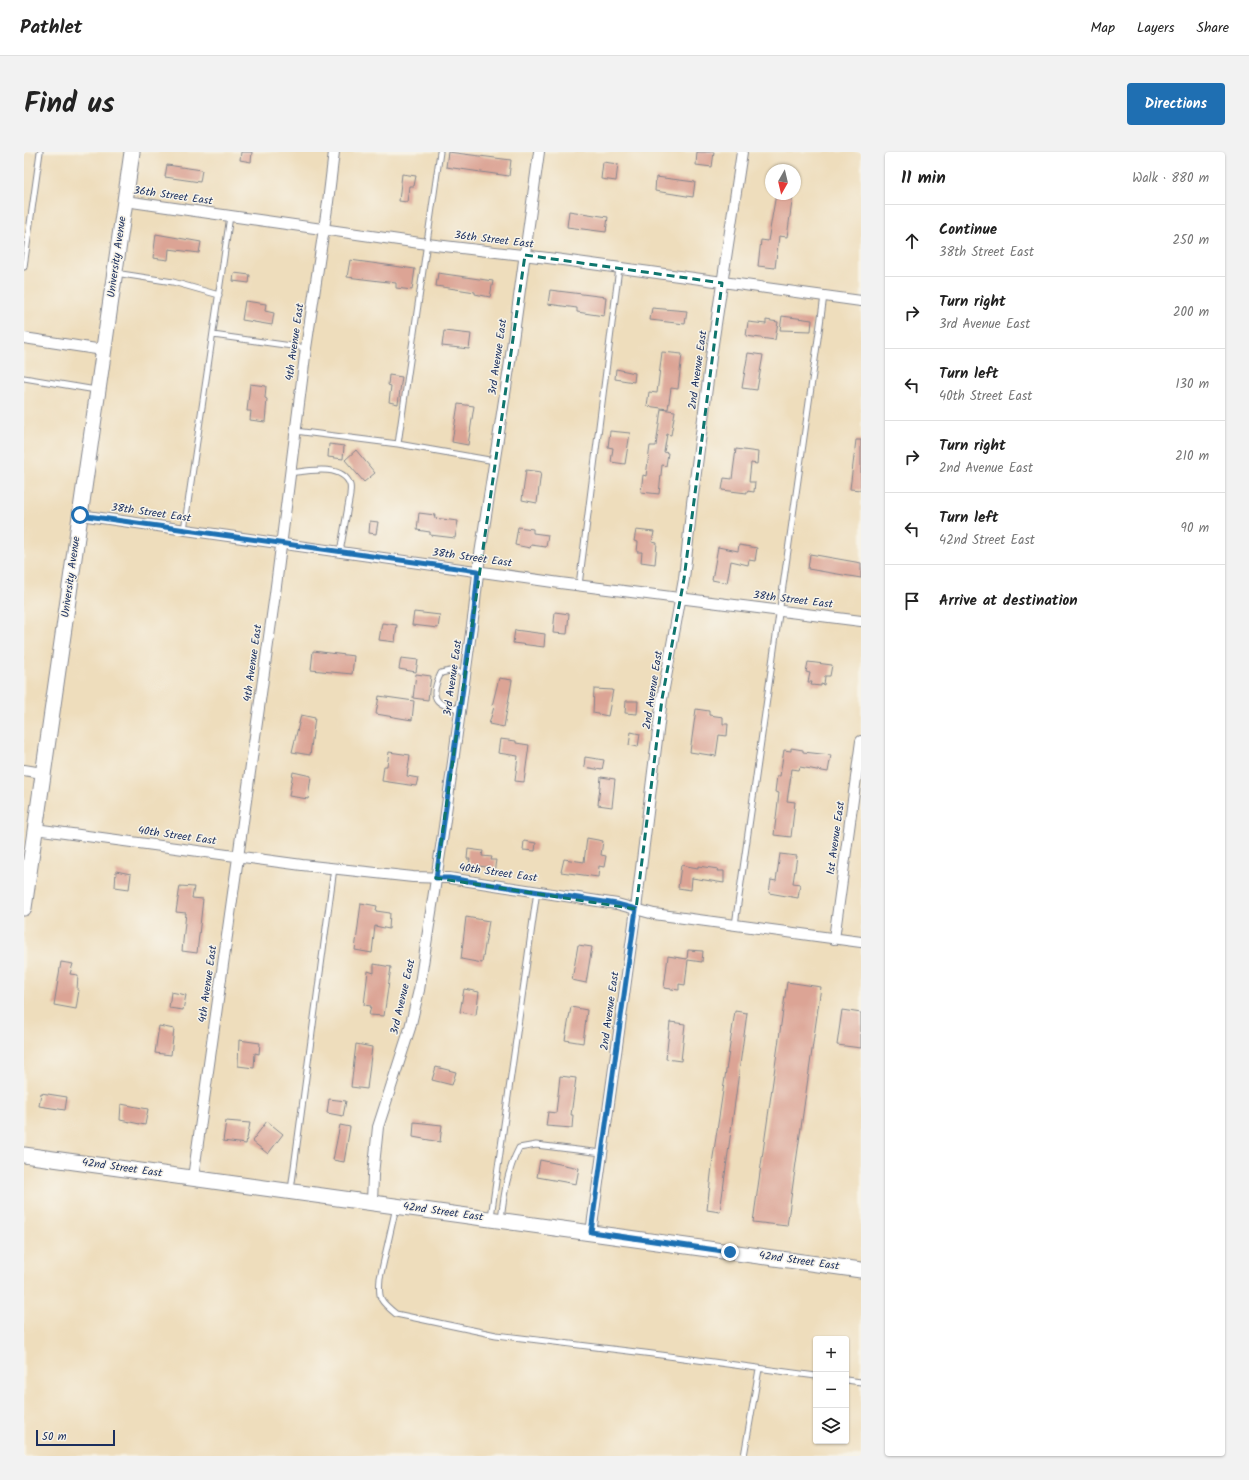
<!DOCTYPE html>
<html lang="en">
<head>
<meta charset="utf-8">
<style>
	body { margin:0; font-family:Kalam,sans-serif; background:#f2f2f2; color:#222 }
	.controls { position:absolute; right:12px; bottom:12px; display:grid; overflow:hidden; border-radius:4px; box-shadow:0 1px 3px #0004 }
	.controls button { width:36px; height:36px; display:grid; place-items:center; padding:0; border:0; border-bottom:1px solid #e0e0e0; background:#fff; color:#222; font:20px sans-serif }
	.compass { position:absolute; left:741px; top:12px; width:36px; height:36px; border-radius:50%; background:#fff; box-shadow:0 1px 3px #0004; rotate:188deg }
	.scale { position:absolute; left:12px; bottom:10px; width:79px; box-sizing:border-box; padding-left:4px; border:2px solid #1b2f5e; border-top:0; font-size:11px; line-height:14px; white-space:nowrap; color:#1b2f5e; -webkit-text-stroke:3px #f7f3e8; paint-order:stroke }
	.stop { position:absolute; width:12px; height:12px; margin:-9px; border:3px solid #1f6fb2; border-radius:50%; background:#fff }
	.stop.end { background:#1f6fb2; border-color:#fff; box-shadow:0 1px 4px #0008 }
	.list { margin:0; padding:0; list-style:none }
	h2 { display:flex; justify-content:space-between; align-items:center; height:52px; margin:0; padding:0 16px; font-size:17px }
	h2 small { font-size:13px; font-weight:400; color:#767676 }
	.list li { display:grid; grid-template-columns:26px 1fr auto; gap:12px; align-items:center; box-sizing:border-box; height:72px; padding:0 16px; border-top:1px solid #e0e0e0 }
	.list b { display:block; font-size:15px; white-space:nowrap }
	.list p { margin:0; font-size:13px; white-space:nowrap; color:#767676 }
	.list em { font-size:13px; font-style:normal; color:#767676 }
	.icon { flex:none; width:22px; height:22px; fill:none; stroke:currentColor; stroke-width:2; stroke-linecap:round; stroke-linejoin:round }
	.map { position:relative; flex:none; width:837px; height:1304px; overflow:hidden; border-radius:4px }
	header { display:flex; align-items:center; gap:24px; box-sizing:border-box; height:56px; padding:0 20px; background:#fff; border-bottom:1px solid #e0e0e0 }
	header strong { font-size:19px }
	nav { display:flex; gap:22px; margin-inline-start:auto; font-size:14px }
	.intro { display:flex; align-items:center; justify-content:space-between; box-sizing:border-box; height:96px; padding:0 24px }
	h1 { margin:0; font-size:28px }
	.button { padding:10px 18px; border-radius:4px; background:#1f6fb2; color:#fff; font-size:14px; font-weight:700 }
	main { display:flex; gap:24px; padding:0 24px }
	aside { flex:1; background:#fff; border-radius:4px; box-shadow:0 1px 3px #0004 }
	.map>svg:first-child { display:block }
	.building { fill:#dca495 }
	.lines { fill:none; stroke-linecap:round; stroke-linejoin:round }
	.lane-casing { stroke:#84868d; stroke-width:7 }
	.street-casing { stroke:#84868d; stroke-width:12 }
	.secondary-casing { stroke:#84868d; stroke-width:17 }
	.lane { stroke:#fff; stroke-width:5 }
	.street { stroke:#fff; stroke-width:10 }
	.secondary { stroke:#fff; stroke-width:15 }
	.route { stroke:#1f6fb2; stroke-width:5 }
	.marked { fill:none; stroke:#0f766e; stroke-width:3; stroke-dasharray:8 5; stroke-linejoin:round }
	.labels { text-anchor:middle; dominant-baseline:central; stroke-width:3; stroke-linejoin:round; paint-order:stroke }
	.street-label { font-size:11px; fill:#1b2f5e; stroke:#f7f3e8 }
</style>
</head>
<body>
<header>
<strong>Pathlet</strong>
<nav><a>Map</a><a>Layers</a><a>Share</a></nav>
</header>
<div class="intro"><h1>Find us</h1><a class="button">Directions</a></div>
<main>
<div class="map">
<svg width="837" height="1304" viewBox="0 0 837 1304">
	<rect width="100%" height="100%" fill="#f7f3e8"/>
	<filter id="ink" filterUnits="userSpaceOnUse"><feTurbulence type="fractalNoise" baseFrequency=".025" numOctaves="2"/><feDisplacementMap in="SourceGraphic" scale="8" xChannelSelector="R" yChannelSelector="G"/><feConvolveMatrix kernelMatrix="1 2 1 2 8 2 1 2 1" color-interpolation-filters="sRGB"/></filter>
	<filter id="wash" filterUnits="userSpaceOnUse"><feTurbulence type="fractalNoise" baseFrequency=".012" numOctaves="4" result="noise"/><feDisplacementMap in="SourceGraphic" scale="16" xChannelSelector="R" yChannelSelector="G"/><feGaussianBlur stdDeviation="0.9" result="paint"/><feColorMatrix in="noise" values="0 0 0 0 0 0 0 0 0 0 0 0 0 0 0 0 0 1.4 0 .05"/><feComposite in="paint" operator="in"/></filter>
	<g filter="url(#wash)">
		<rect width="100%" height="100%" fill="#eeddbc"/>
		<g id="blocks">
			<path class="building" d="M217 0H228L227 10 216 8Z
				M424 0 487 8 485 24 422 15Z
				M673 0H690L688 15 672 13Z
				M579 10 594 12 592 29 577 27Z
				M143 13 178 18 176 30 141 25Z
				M378 22 392 24 390 34H385L383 50 375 49Z
				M632 25 671 30 669 45 631 39Z
				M752 42 769 43 763 85 755 84 751 116 734 114 737 88 744 89Z
				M545 59 584 65 582 80 543 75Z
				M132 82 177 90 175 101 145 97 144 108 129 106Z
				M326 108 391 117 388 138 372 136V131L323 125Z
				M210 121 226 123 225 131 209 129Z
				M414 121 469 129 466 145 451 142V140L412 134Z
				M526 138 582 145 580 164 553 160V156L524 152Z
				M221 149 242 152 241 159 250 161 248 173 218 168Z
				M628 156 663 159 661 172 626 168Z
				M758 164 788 168 787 179 756 178Z
				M742 168 754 170 751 188 722 184 724 170 742 172Z
				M420 179 447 182 445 197 418 194Z
				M638 200 658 202 654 237 647 236 644 257 623 254 625 240 633 241Z
				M724 201 739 203 733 238 718 236Z
				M592 217 611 221 610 230 591 227Z
				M365 223 378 225 374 252 365 250 367 234 364 233Z
				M226 232 242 234 241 246 243 247 241 270 226 268 227 259H223Z
				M434 252 450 254 444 293 428 290Z
				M637 257 651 259 647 283 643 282 640 300 644 301 642 314 638 313 635 342 617 340 619 323 622 324 626 294H632Z
				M586 279 606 281 601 312 587 310 589 296 584 295Z
				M832 288H837V338L826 337Z
				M305 292 320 294 319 307 304 305Z
				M712 297 734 300 733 312 727 311 725 330H731L730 340 723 339V341L698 338 700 326 708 327Z
				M332 298 351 321 340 330 321 308Z
				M502 318 517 320 513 351 498 348Z
				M395 361 411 363 410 366 434 369 431 386 406 383V380L393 378Z
				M346 369 354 370 352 382 345 381Z
				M494 375 509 377V381L524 383 522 395 507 393 506 396 491 393Z
				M612 378 630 380 628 390 633 391 631 412 617 410 618 400H613L614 390 610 389Z
				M715 393 733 396 731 409 725 408 724 413 707 409 703 431 688 428 694 395 714 399Z
				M786 402 837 411V426L784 417Z
				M390 460 416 463 414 476 388 473Z
				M531 460 545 462 543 482 529 481Z
				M358 471 373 473 371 490 355 488Z
				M491 478 521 482 520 495 489 491Z
				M289 499 330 504 328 522 287 518Z
				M377 506 394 508 392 520 375 517Z
				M784 510 808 513 806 524H801L800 533 797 532V534L787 533 788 530H784L786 521 782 520Z
				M392 522 407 524 404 548 389 546Z
				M475 526 488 528 480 575 465 572 470 555 468 554Z
				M570 537 589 538 584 564 569 561Z
				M355 544 390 549 388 568 352 562Z
				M602 549H614L613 562 601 561Z
				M672 557 685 559V563L699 565V572H704L703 584 695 583 692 604 666 600Z
				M277 563 291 566 286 603 268 600Z
				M607 580 616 582 614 595 605 593Z
				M476 587 492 589V591L505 593 500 630 491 629 494 604 474 601Z
				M767 596 779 598V600L807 603 804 620 776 615 775 618 768 617 763 649 771 650 767 685 750 683 755 641 751 640 753 624H756L760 598 767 599Z
				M365 600 386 603 383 624 394 626 392 634 358 629 360 614H363Z
				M561 605 580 608 578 618 560 615Z
				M269 620 287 624 284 647 265 644Z
				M577 625 591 627 588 655 574 653Z
				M563 686 579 689 577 703 582 704 580 715 575 714 574 725 537 720 540 707 560 710Z
				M500 689 512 691 511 699 499 698Z
				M444 697 459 699 458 704 468 705 467 708H472L470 721 462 720 463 715 445 713 446 707H443Z
				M756 702 773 704 769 731 776 732 774 746 745 741 747 728 752 729Z
				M657 713 674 716V714L694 717 693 719H700V731L668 726 667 738 654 736Z
				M92 719 107 722 105 737 91 735Z
				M156 734 170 735 168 746 179 747 173 801 158 799 162 761 152 760Z
				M337 751 353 754 352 759 366 761 365 777 351 774 348 801 331 798Z
				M442 765 465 769 458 811 437 807Z
				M554 793 568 795 562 831 548 828Z
				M664 798 679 799 678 810 664 808 661 833 655 832V838L640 836 644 804 663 807Z
				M37 810 49 812 46 822 54 823 53 838H55L52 857 30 853Z
				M350 812 367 815 360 864 345 863 347 854 340 853 344 819 350 821Z
				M763 830 797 835 763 1074 729 1070Z
				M440 837 455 840 452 863 436 860Z
				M147 840 162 843 159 858 145 856Z
				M547 855 563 858 559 891 541 888Z
				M818 858 837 861V896L813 893Z
				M711 859 723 861 696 1060 683 1058 689 1005Z
				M646 870 661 872 657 909 642 907Z
				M135 874 150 877 147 903 131 901Z
				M215 888 236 891 235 902 231 901 230 916 214 914Z
				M332 892 348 895 343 937 327 935Z
				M412 915 432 920 428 933 408 928Z
				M536 924 552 926 547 963H549L548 976 522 974 524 960 532 961Z
				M17 941 43 945 41 958 15 954Z
				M305 947 322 949 319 964 303 961Z
				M97 952 124 957 121 973 96 968Z
				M202 969 226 971 222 992 199 989Z
				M243 969 259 982 244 1002 228 989Z
				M390 970 418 973 416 990 389 985Z
				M316 973 326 975 320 1010 309 1008Z
				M516 1008 555 1016 552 1032 513 1025Z"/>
		</g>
	</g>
	<g filter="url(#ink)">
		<use href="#blocks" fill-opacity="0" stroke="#84868d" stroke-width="1"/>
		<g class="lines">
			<defs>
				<path id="lane" d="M0 115 16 0
					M91 121 149 130 195 143
					M189 183 282 196
					M0 226 72 238
					M271 279 374 292 471 309
					M374 292 416 0
					M266 321C283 319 319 311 326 333 327 336 326 340 326 343L316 400
					M160 378 206 64
					M555 433 595 116
					M437 557C410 554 405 545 417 521L426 519 442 521
					M711 773 800 144
					M267 1038 310 716
					M372 1055 356 1126C354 1147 356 1149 372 1162L472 1183 637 1203 792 1224
					M467 1065 513 739
					M477 1067C480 1042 483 1019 495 996L512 993 578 1001
					M822 1228 837 1230
					M720 1304 735 1217"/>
				<path id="street" d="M101 49 403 92 524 106 837 149
					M0 186 79 198
					M56 363 536 431 837 469
					M0 618 18 621
					M11 677 278 713 389 725 425 726 593 752 630 762 837 790
					M810 787 837 589
					M169 1026 251 442 282 196 304 50 310 0
					M348 1051 349 1023 354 975 386 876 395 838 419 682 450 459 456 402 486 210 515 0
					M567 1081 612 757 638 547 660 427 668 351 687 205 718 0"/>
				<path id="secondary" d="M0 756 108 0
					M0 1003 837 1118"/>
			</defs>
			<use href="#lane" class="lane-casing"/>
			<use href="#street" class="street-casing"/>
			<use href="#secondary" class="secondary-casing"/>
			<use href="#lane" class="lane"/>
			<use href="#street" class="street"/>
			<use href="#secondary" class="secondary"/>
		</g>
	</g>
	<g class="lines" filter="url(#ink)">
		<path class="route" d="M56 363 454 419 450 459 412 726H425L593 752 612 757 567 1080 706 1100"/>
	</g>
	<path class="marked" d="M501 103 698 131 660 427 638 547 612 757 412 726Z"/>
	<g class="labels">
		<g class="street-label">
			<text transform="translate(149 44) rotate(8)">36th Street East</text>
			<text transform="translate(470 88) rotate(7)">36th Street East</text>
			<text transform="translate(93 105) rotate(-82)">University Avenue</text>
			<text transform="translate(271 190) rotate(-82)">4th Avenue East</text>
			<text transform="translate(474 205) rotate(-82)">3rd Avenue East</text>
			<text transform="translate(674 218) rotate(-82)">2nd Avenue East</text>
			<text transform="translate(127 361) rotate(8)">38th Street East</text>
			<text transform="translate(448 406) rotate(8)">38th Street East</text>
			<text transform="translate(47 425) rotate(-82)">University Avenue</text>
			<text transform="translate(769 448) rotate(7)">38th Street East</text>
			<text transform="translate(229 511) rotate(-82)">4th Avenue East</text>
			<text transform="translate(429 526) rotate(-82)">3rd Avenue East</text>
			<text transform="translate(629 538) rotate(-81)">2nd Avenue East</text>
			<text transform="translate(153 684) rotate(8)">40th Street East</text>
			<text transform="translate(812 686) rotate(-82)">1st Avenue East</text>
			<text transform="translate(474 721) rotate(8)">40th Street East</text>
			<text transform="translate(184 832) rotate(-82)">4th Avenue East</text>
			<text transform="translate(379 845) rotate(-77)">3rd Avenue East</text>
			<text transform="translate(586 859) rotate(-82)">2nd Avenue East</text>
			<text transform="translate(98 1016) rotate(8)">42nd Street East</text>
			<text transform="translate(419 1060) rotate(8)">42nd Street East</text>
			<text transform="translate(775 1109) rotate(8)">42nd Street East</text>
		</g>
	</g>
</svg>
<div class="controls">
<button>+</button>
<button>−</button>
<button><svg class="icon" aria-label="layers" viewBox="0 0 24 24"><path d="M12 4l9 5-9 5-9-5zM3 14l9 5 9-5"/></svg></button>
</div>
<svg class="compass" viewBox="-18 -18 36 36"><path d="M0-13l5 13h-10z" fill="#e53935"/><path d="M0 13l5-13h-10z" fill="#767676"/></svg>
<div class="scale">50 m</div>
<div class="stop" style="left:56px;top:363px"></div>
<div class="stop end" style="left:706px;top:1100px"></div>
</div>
<aside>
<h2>11 min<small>Walk · 880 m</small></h2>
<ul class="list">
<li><svg class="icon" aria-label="ahead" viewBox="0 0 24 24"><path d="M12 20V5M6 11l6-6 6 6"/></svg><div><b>Continue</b><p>38th Street East</p></div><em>250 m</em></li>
<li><svg class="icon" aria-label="right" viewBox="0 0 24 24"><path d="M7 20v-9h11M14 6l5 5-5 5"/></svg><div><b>Turn right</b><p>3rd Avenue East</p></div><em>200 m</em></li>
<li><svg class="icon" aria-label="left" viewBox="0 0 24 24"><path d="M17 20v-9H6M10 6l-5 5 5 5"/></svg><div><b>Turn left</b><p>40th Street East</p></div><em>130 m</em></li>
<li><svg class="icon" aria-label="right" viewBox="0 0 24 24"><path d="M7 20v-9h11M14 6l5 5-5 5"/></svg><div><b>Turn right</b><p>2nd Avenue East</p></div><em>210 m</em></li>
<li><svg class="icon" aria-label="left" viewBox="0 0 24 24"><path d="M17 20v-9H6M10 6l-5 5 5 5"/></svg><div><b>Turn left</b><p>42nd Street East</p></div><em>90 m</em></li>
<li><svg class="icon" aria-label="arrive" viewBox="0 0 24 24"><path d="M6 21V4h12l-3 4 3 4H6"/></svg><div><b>Arrive at destination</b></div></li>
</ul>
</aside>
</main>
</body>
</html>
